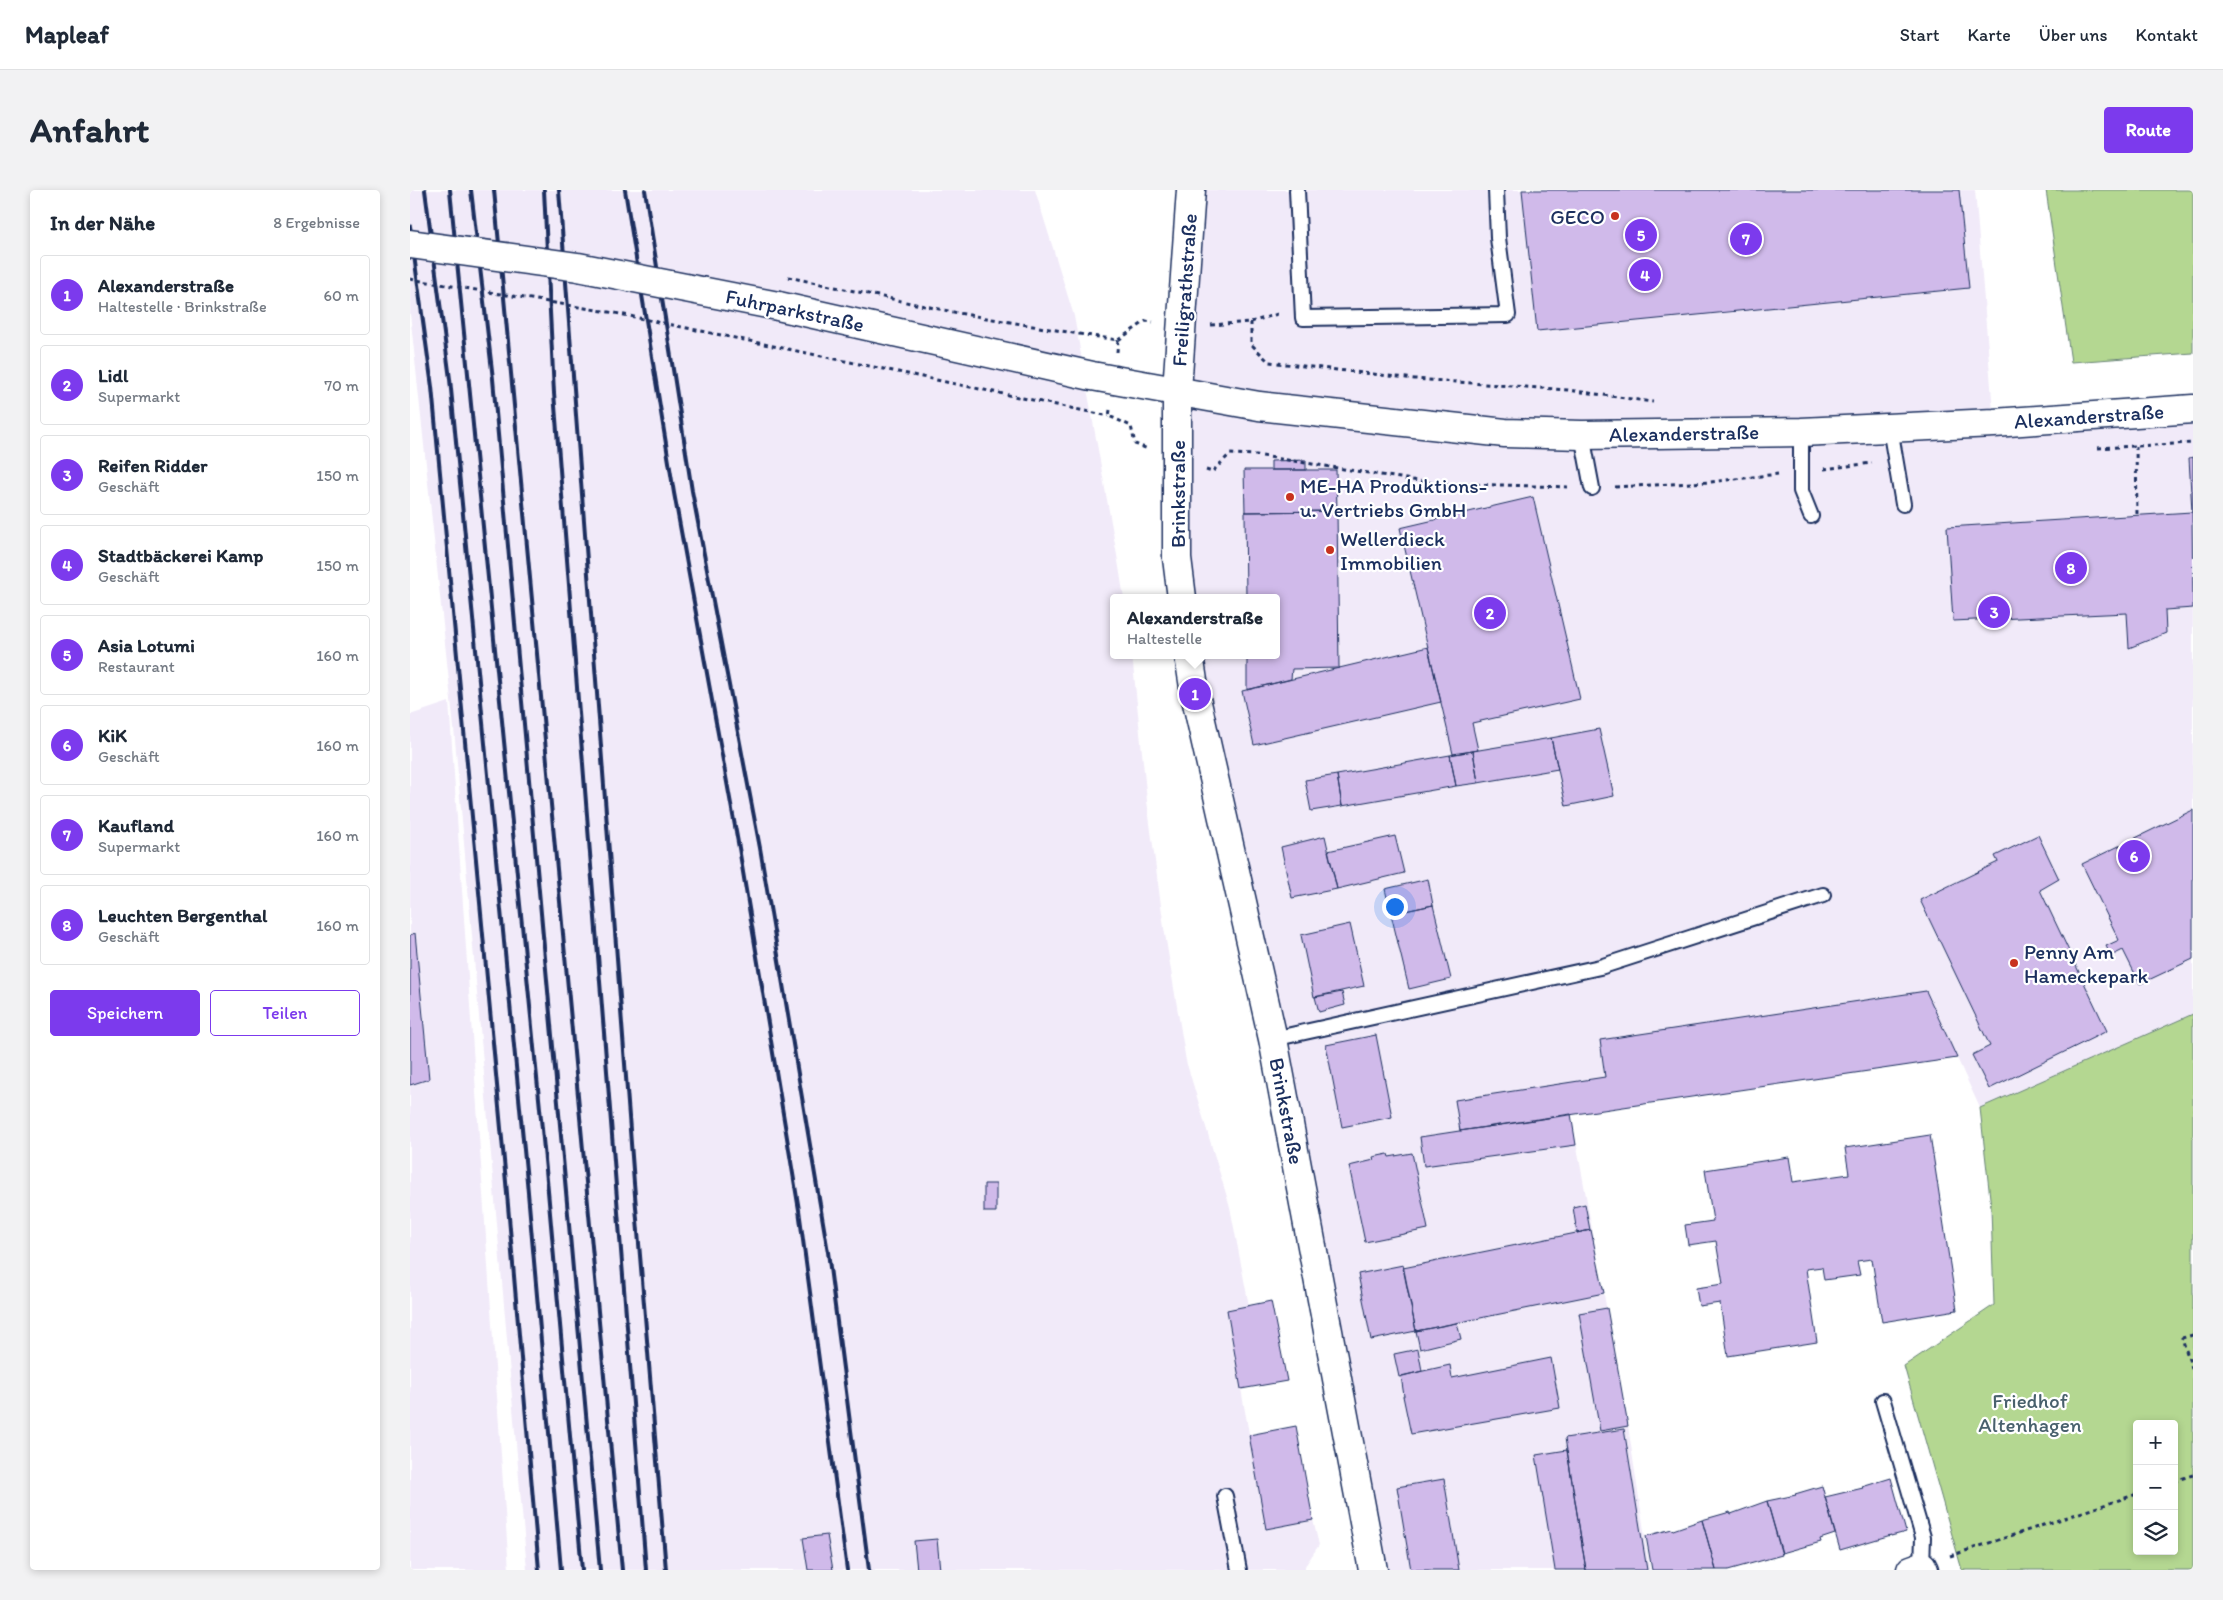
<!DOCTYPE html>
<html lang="de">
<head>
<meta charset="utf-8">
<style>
	body { margin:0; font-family:Itim,sans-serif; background:#f2f2f3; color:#1f2937 }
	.controls { position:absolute; right:15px; bottom:15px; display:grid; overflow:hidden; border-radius:5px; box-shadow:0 2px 8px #0003 }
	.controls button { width:45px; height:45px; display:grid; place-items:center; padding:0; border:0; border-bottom:1px solid #e0e1e3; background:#fff; color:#1f2937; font:25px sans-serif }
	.you { position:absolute; left:984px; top:716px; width:18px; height:18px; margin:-12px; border:4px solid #fff; border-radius:50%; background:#1a73e8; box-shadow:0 0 0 8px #1a73e833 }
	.badge { display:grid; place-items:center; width:32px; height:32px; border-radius:50%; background:#7c3aed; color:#fff; font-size:16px; font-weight:700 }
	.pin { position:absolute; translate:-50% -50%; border:2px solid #fff; box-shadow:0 1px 5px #0006 }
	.popup { position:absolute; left:700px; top:404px; width:170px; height:65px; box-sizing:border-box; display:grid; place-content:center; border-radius:5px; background:#fff; filter:drop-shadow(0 1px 4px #0005); font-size:16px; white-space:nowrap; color:#747a83 }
	.popup b { font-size:19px; color:#1f2937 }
	.popup::after { content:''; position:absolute; left:50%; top:100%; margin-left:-10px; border:10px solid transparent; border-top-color:#fff }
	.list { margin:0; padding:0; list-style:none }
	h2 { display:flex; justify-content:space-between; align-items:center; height:65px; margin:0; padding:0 20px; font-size:21px }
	h2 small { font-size:16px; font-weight:400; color:#747a83 }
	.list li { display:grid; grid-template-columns:32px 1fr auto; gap:15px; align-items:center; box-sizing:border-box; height:80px; margin:0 10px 10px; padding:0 10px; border:1px solid #e0e1e3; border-radius:5px }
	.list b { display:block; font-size:19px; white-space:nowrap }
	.list p { margin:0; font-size:16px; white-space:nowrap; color:#747a83 }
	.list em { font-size:16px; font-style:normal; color:#747a83 }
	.actions { display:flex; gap:10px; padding:15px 20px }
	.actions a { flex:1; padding:11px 0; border:1px solid #7c3aed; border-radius:5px; text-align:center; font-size:18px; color:#7c3aed }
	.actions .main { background:#7c3aed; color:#fff }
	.icon { flex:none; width:28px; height:28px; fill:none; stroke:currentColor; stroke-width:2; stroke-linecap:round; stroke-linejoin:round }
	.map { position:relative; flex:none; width:1783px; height:1380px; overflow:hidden; border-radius:5px }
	header { display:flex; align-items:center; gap:30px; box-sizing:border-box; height:70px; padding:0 25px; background:#fff; border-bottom:1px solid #e0e1e3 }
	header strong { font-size:24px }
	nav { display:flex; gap:28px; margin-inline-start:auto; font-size:18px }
	.intro { display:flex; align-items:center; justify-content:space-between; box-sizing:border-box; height:120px; padding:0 30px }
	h1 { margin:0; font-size:35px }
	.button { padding:12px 22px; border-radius:5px; background:#7c3aed; color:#fff; font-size:18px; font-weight:700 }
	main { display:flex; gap:30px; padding:0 30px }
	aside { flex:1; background:#fff; border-radius:5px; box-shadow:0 2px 8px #0003 }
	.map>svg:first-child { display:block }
	.built { fill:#f1eaf9 }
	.green { fill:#b4d791; stroke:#688378; fill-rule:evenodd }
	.building { fill:#d0baea; stroke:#1b2f5e }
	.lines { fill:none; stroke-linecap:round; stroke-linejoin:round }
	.lane-casing { stroke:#1b2f5e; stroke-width:18 }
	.street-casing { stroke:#1b2f5e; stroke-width:31 }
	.secondary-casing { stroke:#1b2f5e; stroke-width:31 }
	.path { stroke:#1b2f5e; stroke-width:3; stroke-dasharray:4 4; stroke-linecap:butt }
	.lane { stroke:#fff; stroke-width:14 }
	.street { stroke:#fff; stroke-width:28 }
	.secondary { stroke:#fff; stroke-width:28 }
	.rail { stroke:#1b2f5e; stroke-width:4 }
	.secondary-bridge-casing { stroke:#1b2f5e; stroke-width:31; stroke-linecap:butt }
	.path-bridge { stroke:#1b2f5e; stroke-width:3; stroke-dasharray:4 4; stroke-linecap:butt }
	.secondary-bridge { stroke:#fff; stroke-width:28 }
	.poi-dot { fill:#c8321e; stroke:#fff; stroke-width:2 }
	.labels { text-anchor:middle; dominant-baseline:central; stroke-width:4.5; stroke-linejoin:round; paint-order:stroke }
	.poi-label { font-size:21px; fill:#1b2f5e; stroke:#fff; text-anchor:start }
	.street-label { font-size:21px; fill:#1b2f5e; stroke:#fff }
	.park-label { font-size:21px; fill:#49616d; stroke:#fff }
</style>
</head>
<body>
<header>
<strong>Mapleaf</strong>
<nav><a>Start</a><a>Karte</a><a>Über uns</a><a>Kontakt</a></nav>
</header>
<div class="intro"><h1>Anfahrt</h1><a class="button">Route</a></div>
<main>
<aside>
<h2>In der Nähe<small>8 Ergebnisse</small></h2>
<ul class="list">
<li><span class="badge">1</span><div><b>Alexanderstraße</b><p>Haltestelle · Brinkstraße</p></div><em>60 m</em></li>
<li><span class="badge">2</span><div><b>Lidl</b><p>Supermarkt</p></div><em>70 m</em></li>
<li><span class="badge">3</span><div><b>Reifen Ridder</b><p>Geschäft</p></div><em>150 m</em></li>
<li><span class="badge">4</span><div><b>Stadtbäckerei Kamp</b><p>Geschäft</p></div><em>150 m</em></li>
<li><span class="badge">5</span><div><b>Asia Lotumi</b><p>Restaurant</p></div><em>160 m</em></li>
<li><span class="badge">6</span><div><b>KiK</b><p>Geschäft</p></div><em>160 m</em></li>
<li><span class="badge">7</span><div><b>Kaufland</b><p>Supermarkt</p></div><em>160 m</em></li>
<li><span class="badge">8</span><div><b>Leuchten Bergenthal</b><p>Geschäft</p></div><em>160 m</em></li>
</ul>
<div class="actions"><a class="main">Speichern</a><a>Teilen</a></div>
</aside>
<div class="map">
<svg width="1783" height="1380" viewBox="0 0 1783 1380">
	<rect width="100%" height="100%" fill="#fff"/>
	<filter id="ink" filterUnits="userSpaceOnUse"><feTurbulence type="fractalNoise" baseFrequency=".02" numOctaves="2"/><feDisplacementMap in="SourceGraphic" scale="10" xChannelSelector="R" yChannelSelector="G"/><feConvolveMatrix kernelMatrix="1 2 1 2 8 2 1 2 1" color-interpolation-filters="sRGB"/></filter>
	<g filter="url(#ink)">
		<path class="built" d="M0 0H625L664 126 708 371 714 408H704V465H722L737 611 754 738 776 871 820 1017 839 1116 817 1121 856 1338 903 1330 909 1355 895 1376V1380H117L44 538 0 123Z
			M782 0H1565L1584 233 1783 219V824L1570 918 1547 868 1161 924 1218 1236 1240 1380H963L781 465H866V408H772Z
			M39 512 99 1380H0V525Z"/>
		<path class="green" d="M1636 0H1783V163L1661 172Z
			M1783 824V1380H1552L1494 1176 1584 1115 1581 1017 1570 918ZM1727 1234H1764V1361H1727Z"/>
		<path class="building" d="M1112 0H1549L1559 98 1127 141Z
			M1783 267V322H1782L1779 268Z
			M896 270V280H861V271Z
			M834 280H926L927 321 835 322Z
			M1123 307 1170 509 1062 533 1068 560 1043 564 990 338Z
			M927 321 929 478 882 479 881 489 837 500V465H866V408H836L835 322Z
			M1782 322 1783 418 1755 420 1756 443 1719 458 1717 423 1543 431 1537 337Z
			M1018 457 1031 512 844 555 832 501Z
			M1189 539 1204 606 1156 616 1141 548Z
			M1141 548 1148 579 1068 593 1063 561Z
			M1063 561 1068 593 1046 596 1040 565Z
			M1040 565 1046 596 932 616 927 585Z
			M927 585 932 616 901 621 895 590Z
			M1783 620V769L1730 794 1713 760 1701 766 1696 756 1709 750 1672 674Z
			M1628 645 1649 689 1630 700 1697 841 1579 899 1562 865 1580 856 1510 710 1588 672 1585 666Z
			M915 646 927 699 882 708 871 657Z
			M985 646 994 683 927 699 918 661Z
			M1018 689 1023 715 981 724 975 699Z
			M1023 715 1041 789 999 799 981 724Z
			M940 734 954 796 904 807 891 745Z
			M5 743 19 889 0 895V745Z
			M1516 801 1547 868 1050 941 1045 910 1195 887 1190 850Z
			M932 802 935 815 909 822 905 807Z
			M966 845 982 927 932 937 916 855Z
			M1161 924 1166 955 1014 976 1010 947Z
			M1520 945 1547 1120 1472 1132 1462 1069 1447 1071 1450 1085 1414 1090 1412 1077 1396 1079 1407 1152 1318 1166 1310 1113 1289 1116 1286 1098 1313 1094 1306 1051 1278 1055 1275 1035 1303 1031 1295 980 1379 967 1383 992 1439 984 1435 958Z
			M1002 963 1018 1039 955 1052 939 976 964 970 963 967 978 964 979 967Z
			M574 994H586V1022H574Z
			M1175 1014 1180 1040 1167 1043 1163 1017Z
			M1181 1040 1194 1103 1006 1141 993 1078Z
			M993 1075 1006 1141 961 1150 948 1084Z
			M861 1111 877 1191 831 1199 817 1120Z
			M1197 1118 1218 1236 1190 1241 1169 1123Z
			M1047 1133 1051 1149 1010 1159 1006 1141Z
			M1008 1159 1012 1181 989 1187 984 1164Z
			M1141 1168 1150 1218 1001 1244 993 1206H994L991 1186 1040 1175 1042 1188Z
			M886 1236 903 1330 856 1339 839 1245Z
			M1214 1239 1237 1380H1176L1155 1248Z
			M1157 1260 1176 1380H1145L1126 1265Z
			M1481 1288 1496 1342 1481 1346V1345L1430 1360 1415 1307 1453 1298 1452 1297Z
			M1034 1289 1049 1380H1001L987 1297Z
			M1412 1296 1425 1344 1410 1349 1411 1352 1372 1363 1357 1311 1386 1305 1385 1304Z
			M1357 1311 1372 1365 1318 1380H1306L1292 1330 1320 1322 1321 1324Z
			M1292 1330 1306 1380H1242L1236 1346 1262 1339 1263 1340Z
			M417 1345 423 1380H398L393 1348Z
			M527 1349 530 1380H507L504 1351Z"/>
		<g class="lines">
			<defs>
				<path id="lane" d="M887 0 893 128 1098 125 1088 48 1086 0
					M1480 238 1493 314
					M1391 242V301L1401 326
					M1172 245 1182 298
					M863 849 1190 777 1413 705
					M1473 1211 1513 1347 1512 1376
					M815 1306 829 1380"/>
				<path id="street" d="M772 408 767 368V200L781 0
					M779 465 785 504 863 849 963 1380
					M1501 1380 1512 1376 1514 1380"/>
				<path id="secondary" d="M368 116 682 186 849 216 1095 243 1172 245 1391 242 1584 233 1783 219"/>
			</defs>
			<use href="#lane" class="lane-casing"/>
			<use href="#street" class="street-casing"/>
			<use href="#secondary" class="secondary-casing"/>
			<path class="path" d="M841 132V154L859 172 1005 189 1158 200 1243 212
				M801 135 841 132 871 123
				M669 144 708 150 736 131 743 132
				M707 162 708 150
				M700 220 699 226 721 236 725 254 738 259
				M1726 256 1727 325
				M1688 258 1783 253
				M1414 279 1462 273
				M796 280 802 282 820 264 846 265 1021 293 1159 297
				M1205 297 1300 292 1368 284
				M1783 1145 1772 1148 1783 1182
				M1764 1291 1783 1285
				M1540 1366 1727 1304"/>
			<use href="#lane" class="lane"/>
			<use href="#street" class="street"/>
			<use href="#secondary" class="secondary"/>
			<path class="rail" d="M15 0 40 189 117 991 151 1380
				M40 0 137 990 172 1380
				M61 0 83 189 190 1380
				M84 0 212 1380
				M134 0 144 203 236 1380
				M149 0 224 993 256 1380
				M215 0 264 303 329 658 389 1020 437 1380
				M235 0 282 301 350 658 418 1062 459 1380
				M0 36 22 197 96 992 129 1380"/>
			<defs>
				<path id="secondary-bridge" d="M0 54 168 77 368 116"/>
			</defs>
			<use href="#secondary-bridge" class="secondary-bridge-casing"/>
			<path class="path-bridge" d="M378 87 548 123 669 144
				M0 89 205 123 699 226"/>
			<use href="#secondary-bridge" class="secondary-bridge"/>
		</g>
	</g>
	<g class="poi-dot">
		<circle cx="1205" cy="26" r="5"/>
		<circle cx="880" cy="307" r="5"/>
		<circle cx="920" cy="360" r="5"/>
		<circle cx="1604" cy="773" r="5"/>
	</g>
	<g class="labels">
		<g class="poi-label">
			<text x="1195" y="26" text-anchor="end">GECO</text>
			<text x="890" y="295">ME-HA Produktions-<tspan x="890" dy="24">u. Vertriebs GmbH</tspan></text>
			<text x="930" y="348">Wellerdieck<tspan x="930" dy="24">Immobilien</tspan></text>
			<text x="1614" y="761">Penny Am<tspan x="1614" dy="24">Hameckepark</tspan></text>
		</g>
		<g class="street-label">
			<text transform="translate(774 100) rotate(-86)">Freiligrathstraße</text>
			<text transform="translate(385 120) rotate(12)">Fuhrparkstraße</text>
			<text transform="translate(1679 226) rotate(-4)">Alexanderstraße</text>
			<text transform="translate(1274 243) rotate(-1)">Alexanderstraße</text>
			<text transform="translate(767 304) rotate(-90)">Brinkstraße</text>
			<text transform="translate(877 921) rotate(79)">Brinkstraße</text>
		</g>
		<g class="park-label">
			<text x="1620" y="1210">Friedhof<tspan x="1620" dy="24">Altenhagen</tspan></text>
		</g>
	</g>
</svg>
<div class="controls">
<button>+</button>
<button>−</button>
<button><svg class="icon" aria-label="layers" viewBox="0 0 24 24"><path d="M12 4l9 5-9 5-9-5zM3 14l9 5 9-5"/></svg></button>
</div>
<div class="you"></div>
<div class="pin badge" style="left:785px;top:504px">1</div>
<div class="popup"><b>Alexanderstraße</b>Haltestelle</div>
<div class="pin badge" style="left:1080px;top:423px">2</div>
<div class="pin badge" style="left:1584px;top:422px">3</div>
<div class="pin badge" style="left:1235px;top:85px">4</div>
<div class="pin badge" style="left:1231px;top:45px">5</div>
<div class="pin badge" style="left:1724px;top:666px">6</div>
<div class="pin badge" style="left:1336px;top:49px">7</div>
<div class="pin badge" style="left:1661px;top:378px">8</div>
</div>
</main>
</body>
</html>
